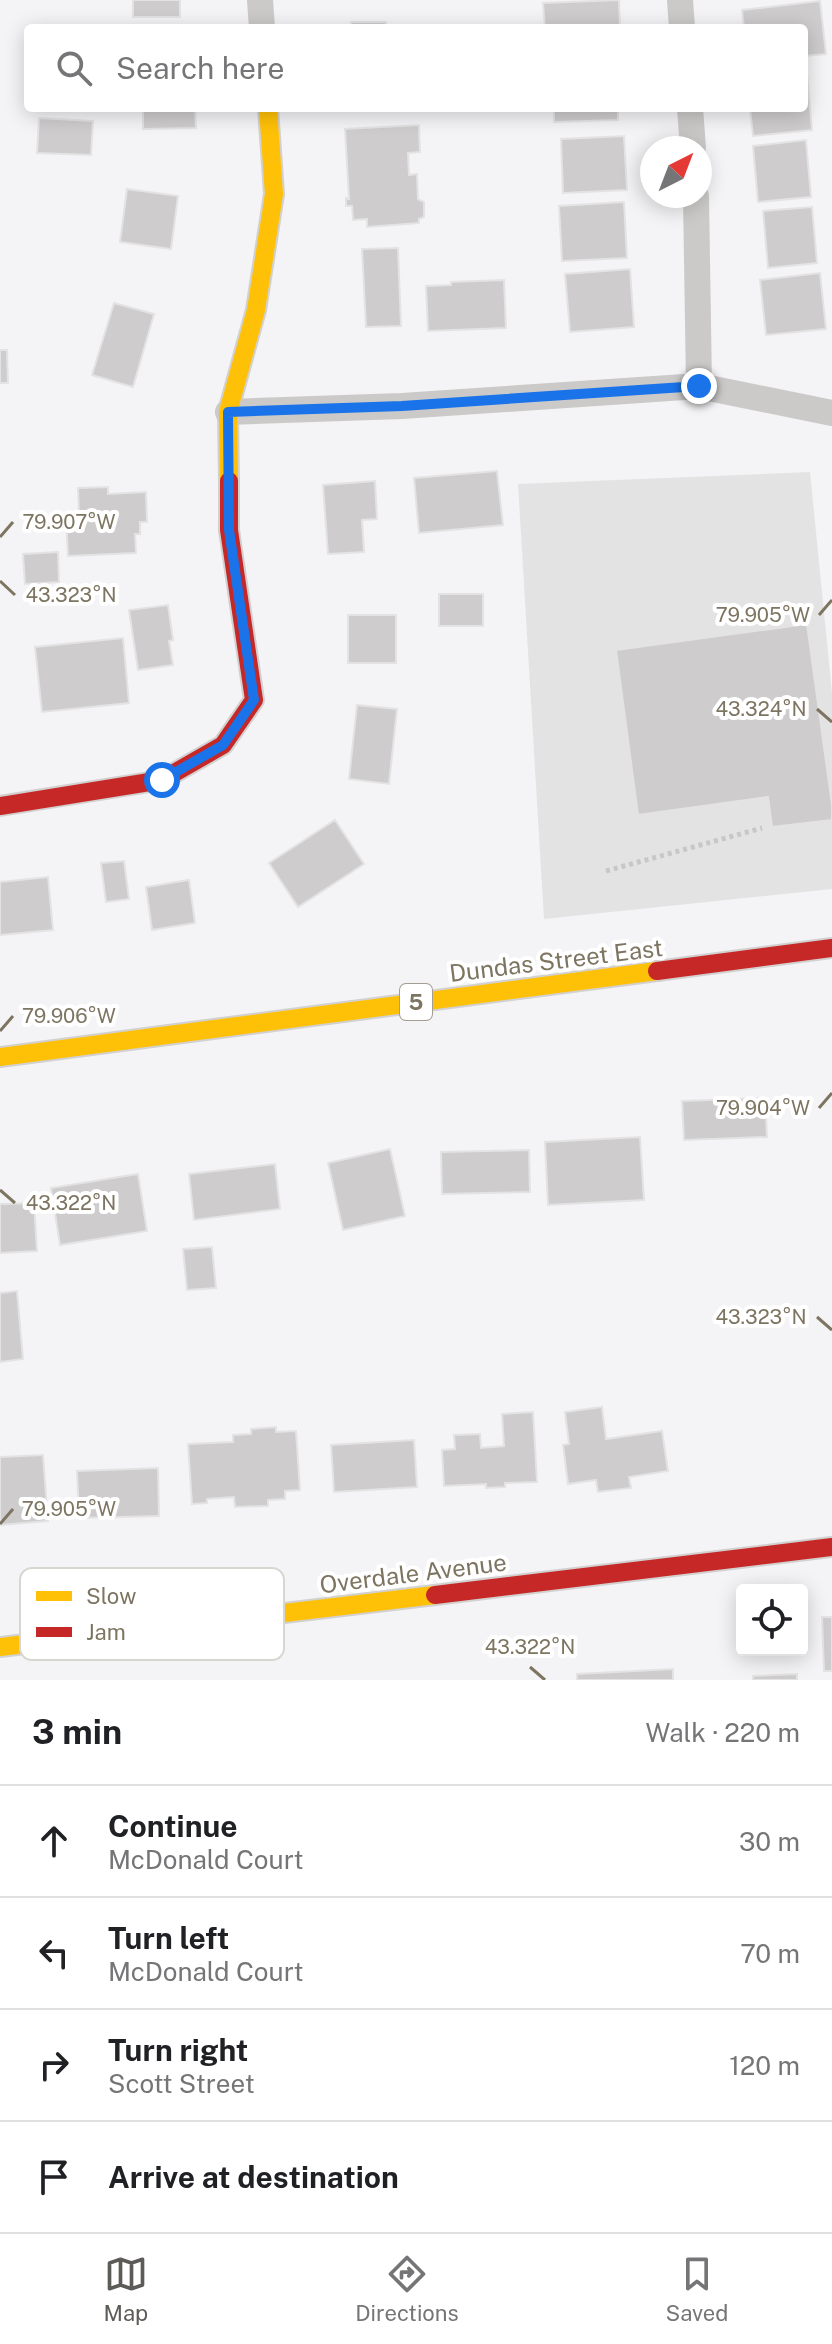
<!DOCTYPE html>
<html lang="en">
<head>
<meta charset="utf-8">
<style>
	body { margin:0; font-family:"Public Sans",sans-serif; background:#f6f6f6; color:#202124 }
	.controls { position:absolute; right:24px; bottom:24px; display:grid; overflow:hidden; border-radius:8px; box-shadow:0 4px 20px #0003 }
	.controls button { width:72px; height:72px; display:grid; place-items:center; padding:0; border:0; border-bottom:2px solid #e0e0e0; background:#fff; color:#202124; font:40px sans-serif }
	.compass { position:absolute; left:640px; top:136px; width:72px; height:72px; border-radius:50%; background:#fff; box-shadow:0 4px 20px #0003; rotate:42deg }
	.stop { position:absolute; width:24px; height:24px; margin:-18px; border:6px solid #1a73e8; border-radius:50%; background:#fff }
	.stop.end { background:#1a73e8; border-color:#fff; box-shadow:0 2px 8px #0008 }
	.list { margin:0; padding:0; list-style:none }
	h2 { display:flex; justify-content:space-between; align-items:center; height:104px; margin:0; padding:0 32px; font-size:34px }
	h2 small { font-size:26px; font-weight:400; color:#757577 }
	.list li { display:grid; grid-template-columns:52px 1fr auto; gap:24px; align-items:center; box-sizing:border-box; height:112px; padding:0 32px; border-top:2px solid #e0e0e0 }
	.list b { display:block; font-size:30px; white-space:nowrap }
	.list p { margin:0; font-size:26px; white-space:nowrap; color:#757577 }
	.list em { font-size:26px; font-style:normal; color:#757577 }
	.icon { flex:none; width:44px; height:44px; fill:none; stroke:currentColor; stroke-width:2; stroke-linecap:round; stroke-linejoin:round }
	.map { position:relative; flex:none; width:832px; height:1680px; overflow:hidden }
	.search { position:absolute; background:#fff; box-shadow:0 4px 20px #0003; left:24px; right:24px; top:24px; height:88px; display:flex; align-items:center; gap:20px; box-sizing:border-box; padding:0 28px; border-radius:8px; color:#757577; font-size:30px }
	.sheet { height:552px; background:#fff }
	nav { display:flex; justify-content:space-around; align-items:center; box-sizing:border-box; height:112px; border-top:2px solid #e0e0e0; background:#fff; font-size:22px; color:#757577 }
	nav a { display:grid; justify-items:center; gap:4px }
	nav .on { color:#5d5b57 }
	.map>svg:first-child { display:block }
	.built { fill:#e4e3e3 }
	.building { fill:#cecccc; stroke:#e4e3e4; stroke-width:2 }
	.lines { fill:none; stroke-linecap:round; stroke-linejoin:round }
	.slow-casing { stroke:#d2d1d0; stroke-width:22 }
	.jam-casing { stroke:#d2d1d0; stroke-width:22 }
	.path { stroke:#c8c7c6; stroke-width:5; stroke-dasharray:4 4; stroke-linecap:butt }
	.street { stroke:#cbcac9; stroke-width:26 }
	.slow { stroke:#ffc107; stroke-width:18 }
	.jam { stroke:#c62828; stroke-width:18 }
	.route { stroke:#1a73e8; stroke-width:10 }
	.ticks { fill:none; stroke:#7d7561; stroke-width:3 }
	.labels { text-anchor:middle; dominant-baseline:central; stroke-width:8; stroke-linejoin:round; paint-order:stroke }
	.shield { fill:#fff; stroke:#a49e90; stroke-width:2 }
	.shield-label { font-size:22px; font-weight:bold; fill:#7d7561 }
	.street-label { font-size:24px; fill:#7d7561; stroke:#fff }
	.key { fill:#fff; stroke:#d8d6d0; stroke-width:2 }
	.key-label { font-size:22px; fill:#7d7561 }
	.ticks-label { font-size:20px; text-anchor:middle; fill:#7d7561; stroke:#fff; stroke-width:8; stroke-linejoin:round; paint-order:stroke }
</style>
</head>
<body>
<div class="map">
<svg width="832" height="1680" viewBox="0 0 832 1680">
	<rect width="100%" height="100%" fill="#f4f3f5"/>
	<path class="built" d="M810 472 832 693V889L544 919 518 484Z"/>
	<path class="building" d="M133 0H180V17H133Z
		M619 0 620 28H545L543 3Z
		M820 1 826 54 804 56V28H744L742 10Z
		M351 22H386V28H351Z
		M804 74H807L812 130 753 136 750 108H804Z
		M143 108H195L196 128 143 129Z
		M554 108H618V120L554 122Z
		M39 118 93 121 91 155 37 153Z
		M419 125 420 152 408 153 409 175 417 174 418 199 424 202V217L419 219V223L367 227V219L353 220 352 206H346V198L349 199 345 129Z
		M624 136 627 190 563 193 561 139Z
		M806 140 811 197 758 202 753 146Z
		M127 189 178 196 171 249 120 242Z
		M624 202 627 258 562 261 559 206Z
		M812 207 817 263 768 268 763 211Z
		M398 248 401 326 366 327 362 249Z
		M630 269 634 327 570 332 565 274Z
		M820 273 826 329 766 335 760 280Z
		M504 280 506 328 428 331 426 286 451 285V282Z
		M114 303 154 314 133 387 92 375Z
		M0 350H7L8 383H0Z
		M497 471 503 525 419 533 414 478Z
		M375 481 377 519 362 520 364 552 328 554 323 485Z
		M108 487V494L146 492 147 522H140V534H135L136 553 68 556 66 517H79L78 488Z
		M58 552 59 582 25 584 23 554Z
		M439 594H483V626H439Z
		M168 605 173 640 169 641 173 665 138 670 129 610Z
		M348 615H396V663H348Z
		M807 624 832 805V820L772 827 768 797 638 815 616 650Z
		M123 638 129 703 42 712 35 647Z
		M357 705 397 709 389 784 349 779Z
		M335 820 364 864 298 907 269 863Z
		M124 861 129 899 106 902 101 863Z
		M48 877 53 930 0 935V882Z
		M189 880 195 923 152 930 146 887Z
		M765 1098 767 1137 684 1140 682 1101Z
		M640 1137 644 1200 548 1205 545 1142Z
		M390 1149 405 1216 343 1230 328 1163Z
		M529 1150 530 1192 442 1194 441 1152Z
		M275 1164 280 1209 194 1220 189 1174Z
		M138 1174 147 1231 60 1245 51 1188Z
		M34 1203 37 1251 0 1253V1204Z
		M212 1247 216 1288 187 1290 183 1249Z
		M17 1291 23 1359 0 1362V1293Z
		M602 1407 606 1439 662 1431 668 1471 629 1477 631 1488 598 1492 596 1480 568 1484 563 1445 569 1444 565 1412Z
		M533 1412 537 1482 505 1483V1487L486 1488V1484L444 1486 442 1450 455 1449 454 1435 480 1434 481 1448 504 1446 502 1414Z
		M276 1427V1432L296 1431 300 1490 285 1491V1499L268 1500V1506L235 1507 234 1497 207 1499V1503L192 1504 188 1444 233 1442V1435L251 1434V1429Z
		M414 1440 417 1487 334 1492 331 1445Z
		M43 1455 48 1521 0 1525V1457Z
		M158 1468 159 1516 79 1518 77 1471Z
		M822 1617H832V1671H824Z
		M673 1669V1680H577V1674Z
		M797 1674V1680H753V1676Z"/>
	<g class="lines">
		<defs>
			<path id="slow" d="M229 481 228 412 256 310 274 194 268 108
				M0 1057 657 971
				M0 1647 435 1595"/>
			<path id="jam" d="M0 806 162 780 223 745 254 700 229 530V481
				M657 971 832 948
				M435 1595 832 1547"/>
		</defs>
		<use href="#slow" class="slow-casing"/>
		<use href="#jam" class="jam-casing"/>
		<path class="path" d="M606 871 762 828"/>
		<path class="street" d="M260 0 262 28
			M680 0 682 28
			M690 108 693 148
			M696 196 699 386
			M228 412 402 406 699 386 832 413"/>
		<use href="#slow" class="slow"/>
		<use href="#jam" class="jam"/>
	</g>
	<g class="lines">
		<path class="route" d="M162 780 223 745 254 700 229 530 228 412 402 406 699 386"/>
	</g>
	<path class="ticks" d="M0 537 13 522M0 581 15 595M819 615 832 600M817 709 832 722M0 1031 13 1016M819 1108 832 1093M0 1190 15 1203M817 1317 832 1330M0 1524 13 1509M530 1667 545 1680"/>
	<g class="labels">
		<rect class="shield" x="400" y="984" width="32" height="36" rx="6"/>
		<g class="shield-label">
			<text x="416" y="1002">5</text>
		</g>
		<g class="street-label">
			<text transform="translate(556 960) rotate(-7)">Dundas Street East</text>
			<text transform="translate(413 1573) rotate(-7)">Overdale Avenue</text>
		</g>
	</g>
	<rect x="20" y="1568" width="264" height="92" rx="12" class="key"/>
	<rect x="36" y="1591" width="36" height="10" fill="#ffc107"/>
	<rect x="36" y="1627" width="36" height="10" fill="#c62828"/>
	<g class="key-label">
		<text x="86" y="1604">Slow</text>
		<text x="86" y="1640">Jam</text>
	</g>
	<g class="ticks-label">
		<text x="69" y="529">79.907°W</text>
		<text x="71" y="602">43.323°N</text>
		<text x="763" y="622">79.905°W</text>
		<text x="761" y="716">43.324°N</text>
		<text x="69" y="1023">79.906°W</text>
		<text x="763" y="1115">79.904°W</text>
		<text x="71" y="1210">43.322°N</text>
		<text x="761" y="1324">43.323°N</text>
		<text x="69" y="1516">79.905°W</text>
		<text x="530" y="1654">43.322°N</text>
	</g>
</svg>
<div class="controls">
<button><svg class="icon" aria-label="locate" viewBox="0 0 24 24"><circle cx="12" cy="12" r="6"/><path d="M12 2v4M12 18v4M2 12h4M18 12h4"/></svg></button>
</div>
<svg class="compass" viewBox="-18 -18 36 36"><path d="M0-13l5 13h-10z" fill="#e53935"/><path d="M0 13l5-13h-10z" fill="#757577"/></svg>
<div class="stop" style="left:162px;top:780px"></div>
<div class="stop end" style="left:699px;top:386px"></div>
<div class="search"><svg class="icon" aria-label="search" viewBox="0 0 24 24"><circle cx="10" cy="10" r="6"/><path d="M15 15l6 6"/></svg>Search here</div>
</div>
<section class="sheet">
<h2>3 min<small>Walk · 220 m</small></h2>
<ul class="list">
<li><svg class="icon" aria-label="ahead" viewBox="0 0 24 24"><path d="M12 20V5M6 11l6-6 6 6"/></svg><div><b>Continue</b><p>McDonald Court</p></div><em>30 m</em></li>
<li><svg class="icon" aria-label="left" viewBox="0 0 24 24"><path d="M17 20v-9H6M10 6l-5 5 5 5"/></svg><div><b>Turn left</b><p>McDonald Court</p></div><em>70 m</em></li>
<li><svg class="icon" aria-label="right" viewBox="0 0 24 24"><path d="M7 20v-9h11M14 6l5 5-5 5"/></svg><div><b>Turn right</b><p>Scott Street</p></div><em>120 m</em></li>
<li><svg class="icon" aria-label="arrive" viewBox="0 0 24 24"><path d="M6 21V4h12l-3 4 3 4H6"/></svg><div><b>Arrive at destination</b></div></li>
</ul>
</section>
<nav>
<a class="on"><svg class="icon" aria-label="map" viewBox="0 0 24 24"><path d="M3 6l6-2 6 2 6-2v14l-6 2-6-2-6 2zM9 4v14M15 6v14"/></svg>Map</a>
<a><svg class="icon" aria-label="directions" viewBox="0 0 24 24"><path d="M12 3l9 9-9 9-9-9zM9 14v-3h6M13 9l2 2-2 2"/></svg>Directions</a>
<a><svg class="icon" aria-label="saved" viewBox="0 0 24 24"><path d="M7 4h10v16l-5-4-5 4z"/></svg>Saved</a>
</nav>
</body>
</html>
